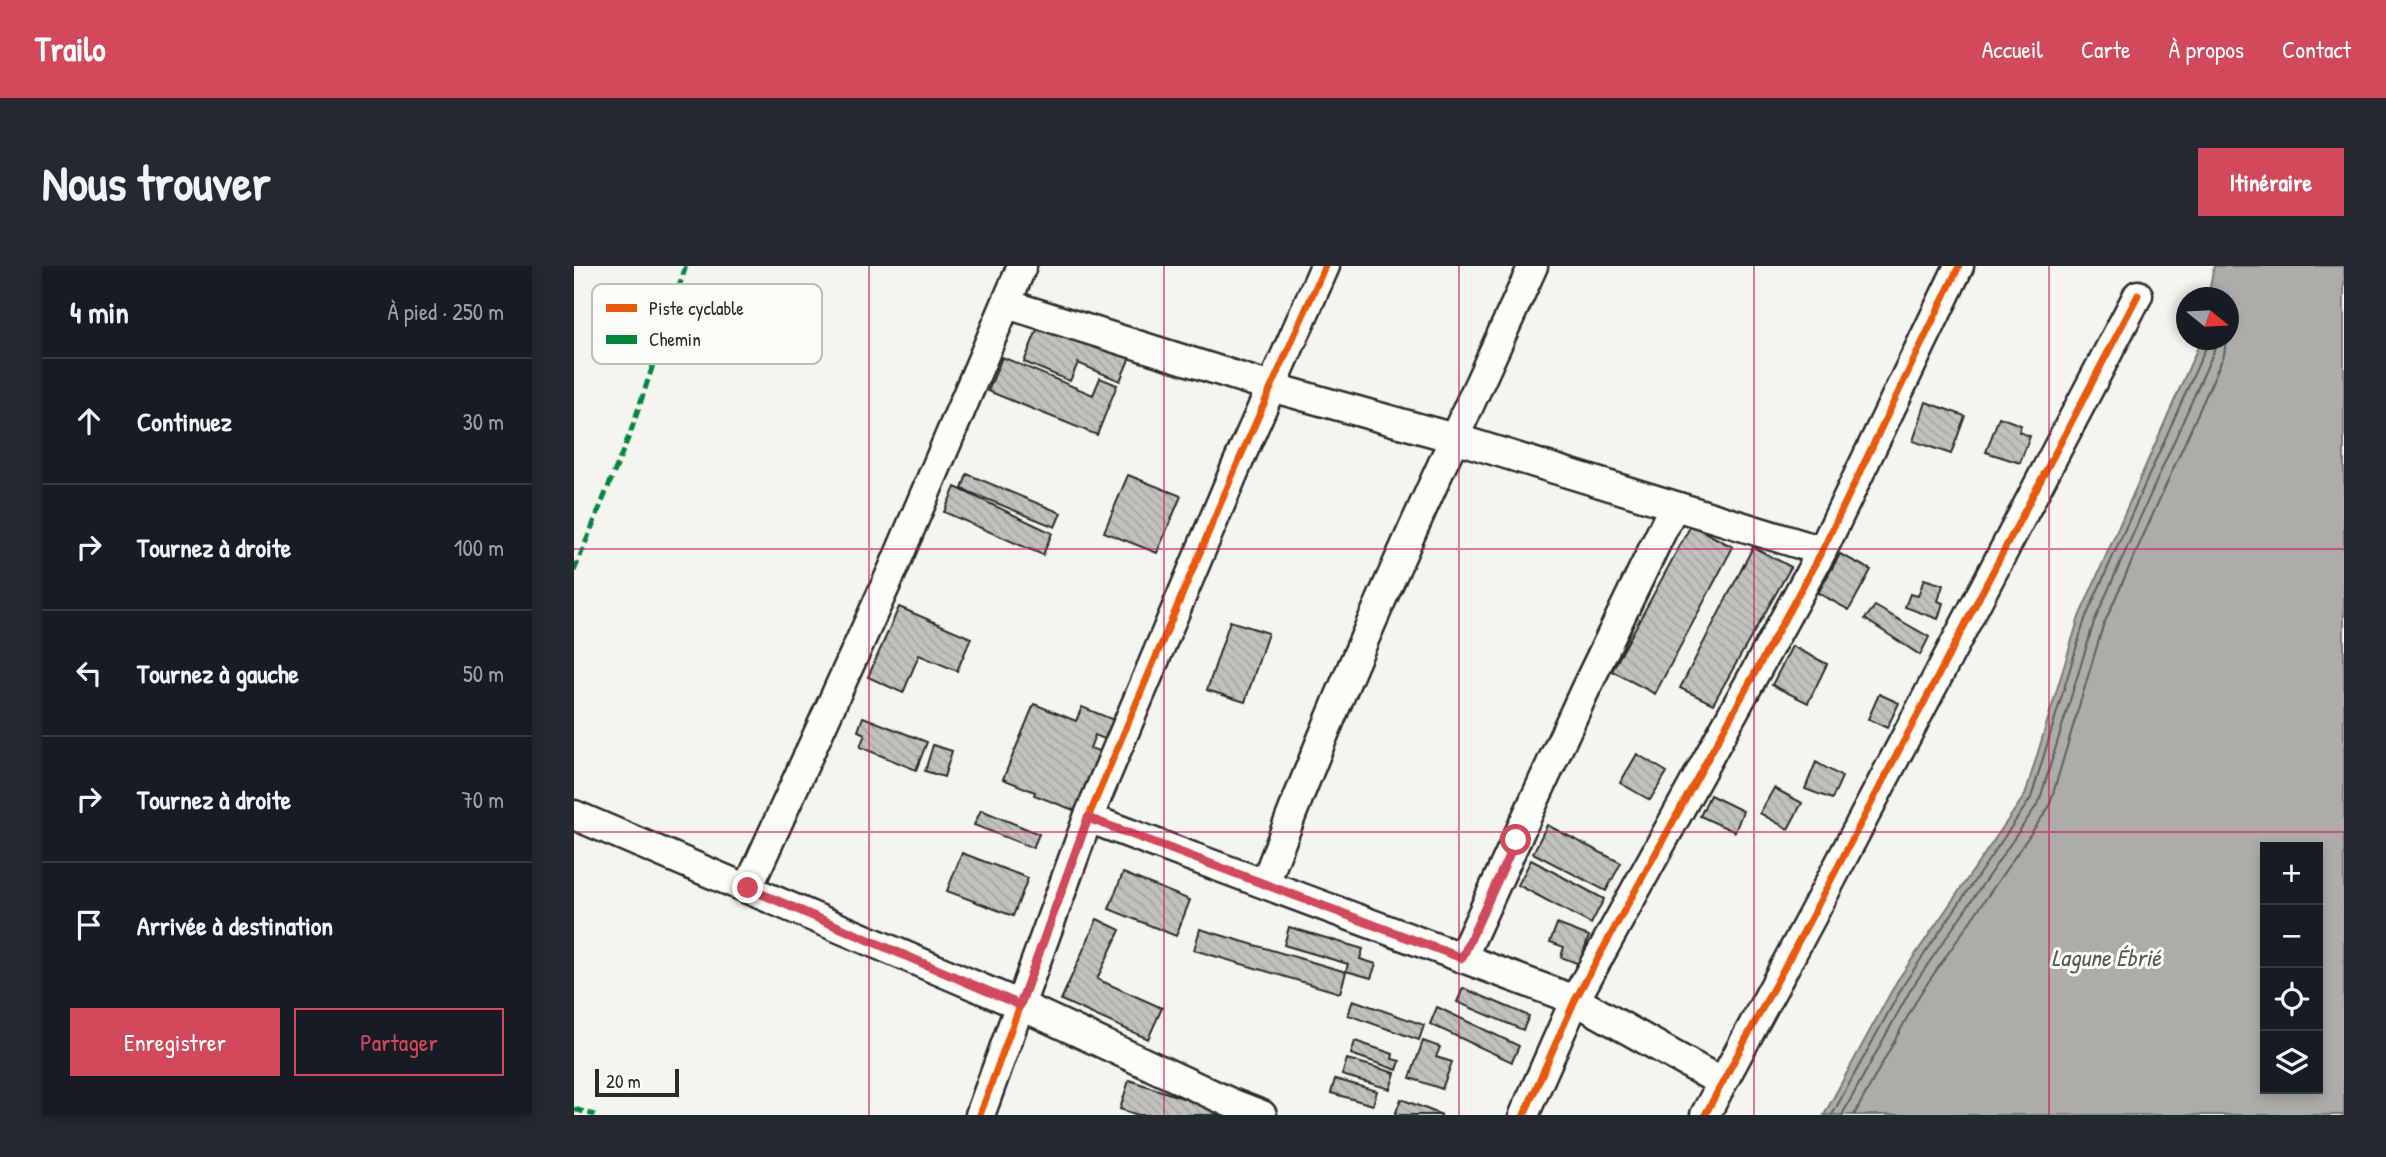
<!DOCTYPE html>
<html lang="fr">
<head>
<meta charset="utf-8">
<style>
	body { margin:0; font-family:"Patrick Hand",sans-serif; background:#242831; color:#f1f3f6 }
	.controls { position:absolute; right:21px; bottom:21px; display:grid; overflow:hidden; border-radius:0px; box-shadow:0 4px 10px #0003 }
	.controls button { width:63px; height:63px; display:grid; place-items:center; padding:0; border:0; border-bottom:2px solid #363941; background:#171b24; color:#f1f3f6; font:35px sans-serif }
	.compass { position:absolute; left:1602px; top:21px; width:63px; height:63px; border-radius:50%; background:#171b24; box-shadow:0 4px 10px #0003; rotate:108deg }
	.scale { position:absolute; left:21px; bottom:18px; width:84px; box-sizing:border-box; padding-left:7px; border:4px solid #2b2b2b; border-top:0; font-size:19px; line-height:24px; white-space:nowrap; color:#2b2b2b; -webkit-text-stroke:5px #fdfcf7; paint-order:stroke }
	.stop { position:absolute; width:21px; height:21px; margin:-16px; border:5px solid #d1495b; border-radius:50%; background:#fff }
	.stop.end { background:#d1495b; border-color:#fff; box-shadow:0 2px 7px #0008 }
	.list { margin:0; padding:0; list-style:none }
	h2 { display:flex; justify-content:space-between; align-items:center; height:91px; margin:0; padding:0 28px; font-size:30px }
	h2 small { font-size:23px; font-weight:400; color:#9ea1a6 }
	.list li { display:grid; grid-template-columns:46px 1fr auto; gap:21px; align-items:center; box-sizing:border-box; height:126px; padding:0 28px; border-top:2px solid #363941 }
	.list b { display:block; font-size:26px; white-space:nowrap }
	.list em { font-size:23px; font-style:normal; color:#9ea1a6 }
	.actions { display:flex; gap:14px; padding:21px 28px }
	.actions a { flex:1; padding:16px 0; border:2px solid #d1495b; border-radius:0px; text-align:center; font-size:24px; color:#d1495b }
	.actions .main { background:#d1495b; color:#fff }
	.icon { flex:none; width:38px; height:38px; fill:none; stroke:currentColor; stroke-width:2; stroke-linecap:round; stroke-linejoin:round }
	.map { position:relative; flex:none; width:1770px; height:849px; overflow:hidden; border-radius:0px }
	header { display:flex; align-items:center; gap:42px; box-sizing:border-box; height:98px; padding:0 35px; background:#d1495b; color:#fff }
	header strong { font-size:33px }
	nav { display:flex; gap:38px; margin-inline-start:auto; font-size:24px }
	.intro { display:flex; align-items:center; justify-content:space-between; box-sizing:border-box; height:168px; padding:0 42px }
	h1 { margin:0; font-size:49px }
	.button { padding:18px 32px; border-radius:0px; background:#d1495b; color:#fff; font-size:24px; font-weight:700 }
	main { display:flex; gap:42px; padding:0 42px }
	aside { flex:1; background:#171b24; border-radius:0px; box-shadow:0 4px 10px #0003 }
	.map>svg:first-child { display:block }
	.water { fill:#adaca9; stroke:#797877; stroke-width:2; fill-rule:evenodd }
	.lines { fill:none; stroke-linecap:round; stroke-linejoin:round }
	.shore { stroke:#5f5f5d; stroke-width:2 }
	.building { fill:url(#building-back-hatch); stroke:#2b2b2b; stroke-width:2 }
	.minor-casing { stroke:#2b2b2b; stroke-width:33 }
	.minor { stroke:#fdfcf7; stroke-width:28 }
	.quiet { stroke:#00873e; stroke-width:5; stroke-dasharray:10 5; stroke-linecap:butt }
	.cycleway-casing { stroke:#fdfcf7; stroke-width:11 }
	.cycleway { stroke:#e8590c; stroke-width:7 }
	.route { stroke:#d1495b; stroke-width:9 }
	.grid { fill:none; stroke:#c2185b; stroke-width:2; stroke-opacity:0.55 }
	.labels { text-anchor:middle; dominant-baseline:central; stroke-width:6; stroke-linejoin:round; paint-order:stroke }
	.water-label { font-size:24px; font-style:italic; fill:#585857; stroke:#fdfcf7 }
	.key { fill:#fdfcf7; stroke:#bebdba; stroke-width:2 }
	.key-label { font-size:19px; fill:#2b2b2b }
</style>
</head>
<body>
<header>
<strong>Trailo</strong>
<nav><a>Accueil</a><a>Carte</a><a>À propos</a><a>Contact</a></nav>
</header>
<div class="intro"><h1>Nous trouver</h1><a class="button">Itinéraire</a></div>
<main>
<aside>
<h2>4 min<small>À pied · 250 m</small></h2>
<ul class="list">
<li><svg class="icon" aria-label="ahead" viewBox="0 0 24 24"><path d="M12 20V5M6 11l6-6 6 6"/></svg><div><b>Continuez</b></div><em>30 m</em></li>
<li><svg class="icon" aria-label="right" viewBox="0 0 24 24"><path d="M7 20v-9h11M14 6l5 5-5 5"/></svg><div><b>Tournez à droite</b></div><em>100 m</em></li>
<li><svg class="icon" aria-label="left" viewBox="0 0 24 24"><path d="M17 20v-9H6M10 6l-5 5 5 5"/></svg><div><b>Tournez à gauche</b></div><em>50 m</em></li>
<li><svg class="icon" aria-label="right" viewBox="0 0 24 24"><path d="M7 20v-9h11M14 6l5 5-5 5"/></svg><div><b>Tournez à droite</b></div><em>70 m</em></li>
<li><svg class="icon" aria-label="arrive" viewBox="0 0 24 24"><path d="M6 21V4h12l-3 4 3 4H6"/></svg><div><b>Arrivée à destination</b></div></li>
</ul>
<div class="actions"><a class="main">Enregistrer</a><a>Partager</a></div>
</aside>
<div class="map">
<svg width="1770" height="849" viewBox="0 0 1770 849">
	<defs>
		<pattern id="building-back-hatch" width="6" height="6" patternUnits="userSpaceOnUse" patternTransform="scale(1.75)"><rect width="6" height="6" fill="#c2c1be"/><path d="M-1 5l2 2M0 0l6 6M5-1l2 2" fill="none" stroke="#a7a6a3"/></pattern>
	</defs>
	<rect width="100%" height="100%" fill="#f5f4ef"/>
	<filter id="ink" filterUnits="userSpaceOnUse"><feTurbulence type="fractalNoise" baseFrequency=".0143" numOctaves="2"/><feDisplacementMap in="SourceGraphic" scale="14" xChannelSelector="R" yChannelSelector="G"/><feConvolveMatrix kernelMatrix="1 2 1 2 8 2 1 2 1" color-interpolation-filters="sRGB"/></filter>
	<g filter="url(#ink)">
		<path class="water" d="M1640 0H1770V849H1250L1323 715 1451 529 1505 351 1627 74H1654V32L1634 31ZM1691 581H1744V823H1691Z"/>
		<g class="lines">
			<path class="shore" d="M1258 849 1330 718 1457 532 1511 353 1632 81 1633 74
				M1268 849 1337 723 1465 536 1520 356 1640 85 1642 74
				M1280 849 1346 728 1475 541 1529 360 1650 89 1652 74"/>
		</g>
		<path class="building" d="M467 54 556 91 546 115 504 97 496 115 450 96Z
			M428 91 519 129 526 112 543 119 523 169 414 125Z
			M1352 136 1391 150 1377 188 1339 175Z
			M1425 151 1447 159 1445 166 1456 170 1446 197 1412 186Z
			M393 208 487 247 481 261 388 223Z
			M554 209 607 230 583 287 530 266Z
			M381 221 478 267 469 289 370 246Z
			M1117 259 1159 281 1081 428 1038 405Z
			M1179 281 1217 301 1139 438 1106 422Z
			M1266 288 1297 304 1275 344 1244 327Z
			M1350 313 1369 319 1364 335 1369 337 1364 353 1331 341 1336 328 1344 330Z
			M1301 340 1355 371 1346 389 1291 353Z
			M325 341 397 372 383 405 345 389 329 427 294 411Z
			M656 355 694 367 671 436 633 424Z
			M1218 380 1253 398 1234 437 1198 419Z
			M1305 428 1325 437 1313 462 1294 453Z
			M460 438 502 455 508 441 540 454 533 474 521 469 516 482 533 488 528 499 522 497 502 545 460 529 461 526 429 513Z
			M289 451 353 476 342 504 286 481 291 468 284 465Z
			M359 479 378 485 370 511 351 505Z
			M1063 488 1093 506 1076 534 1046 517Z
			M1242 496 1268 511 1258 533 1231 523Z
			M1200 522 1228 537 1214 563 1186 547Z
			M1136 529 1169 545 1161 566 1126 550Z
			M407 544 465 568 459 582 400 559Z
			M973 559 1047 597 1032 625 959 587Z
			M388 587 454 612 439 650 373 625Z
			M957 594 1030 633 1017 658 944 619Z
			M549 607 616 634 602 670 535 643Z
			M523 653 546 664 523 713 588 742 574 773 487 734Z
			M983 658 1015 670 1005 698 987 691 990 681 976 676Z
			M715 661 789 683 786 693 802 698 797 712 772 705 774 698 710 679Z
			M626 663 772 706 766 727 620 684Z
			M889 722 955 750 949 764 883 736Z
			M779 734 850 759 845 774 774 749Z
			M863 741 945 780 938 796 856 758Z
			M781 775 819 788 818 793 826 795 823 804 777 788Z
			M849 775 866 781 862 791 878 796 868 823 836 812Z
			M773 793 821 807 816 823 768 809Z
			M761 813 803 825 799 839 757 827Z
			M555 814 653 847 652 849H564L546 843Z
			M827 833 868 849H821Z"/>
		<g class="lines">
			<defs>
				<path id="minor" d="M433 38 697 121 880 172 1248 285
					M0 549 446 739 657 837 688 849
					M514 552 1001 734 1147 816
					M691 618C769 408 866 204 959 0
					M174 622 319 303 448 0
					M888 692 1010 426 1100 240
					M406 849 514 552 662 201 751 0
					M950 849 1001 734 1248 285 1385 0
					M1131 849 1238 650 1564 29"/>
			</defs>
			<use href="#minor" class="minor-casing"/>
			<use href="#minor" class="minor"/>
			<path class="quiet" d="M0 305 57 165 112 0
				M0 843 21 849"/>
			<defs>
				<path id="cycleway" d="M406 849 514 552 662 201 751 0
					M950 849 1001 734 1248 285 1385 0
					M1131 849 1238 650 1564 29"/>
			</defs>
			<use href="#cycleway" class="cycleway-casing"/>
			<use href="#cycleway" class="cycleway"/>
		</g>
	</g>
	<g class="lines" filter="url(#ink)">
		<path class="route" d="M174 622 446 739 514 552 888 692 942 574"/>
	</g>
	<path class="grid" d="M295 0V849M590 0V849M885 0V849M1180 0V849M1475 0V849M0 283H1770M0 566H1770"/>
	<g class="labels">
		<g class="water-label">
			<text x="1532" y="691">Lagune Ébrié</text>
		</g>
	</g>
	<rect x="18" y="18" width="230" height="80" rx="10" class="key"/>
	<rect x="32" y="38" width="31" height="8" fill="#e8590c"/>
	<rect x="32" y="69" width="31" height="9" fill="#00873e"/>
	<g class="key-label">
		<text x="75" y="49">Piste cyclable</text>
		<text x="75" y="80">Chemin</text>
	</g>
</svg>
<div class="controls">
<button>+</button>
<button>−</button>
<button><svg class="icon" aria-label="locate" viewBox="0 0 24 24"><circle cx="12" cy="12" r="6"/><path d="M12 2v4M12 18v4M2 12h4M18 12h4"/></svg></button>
<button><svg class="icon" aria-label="layers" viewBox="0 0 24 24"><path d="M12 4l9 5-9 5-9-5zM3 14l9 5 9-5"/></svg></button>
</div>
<svg class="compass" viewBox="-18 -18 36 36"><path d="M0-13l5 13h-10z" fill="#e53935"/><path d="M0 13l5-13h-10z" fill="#9ea1a6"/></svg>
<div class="scale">20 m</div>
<div class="stop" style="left:942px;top:574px"></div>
<div class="stop end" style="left:174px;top:622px"></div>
</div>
</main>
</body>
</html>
